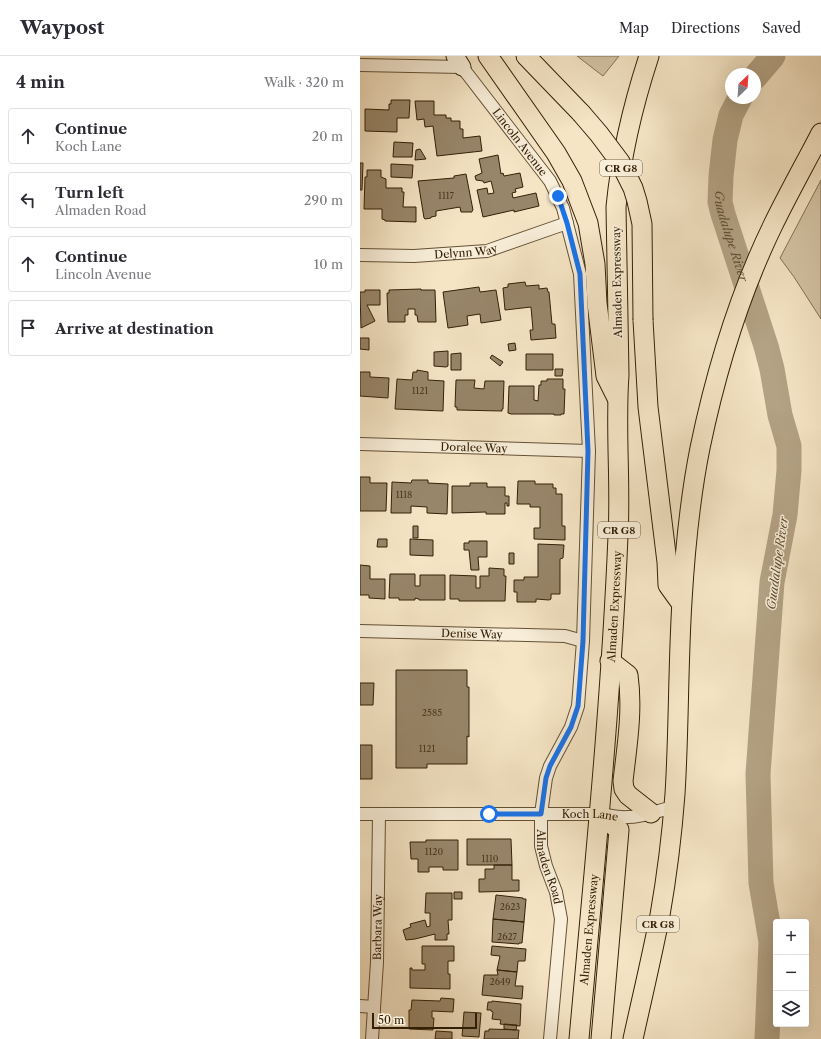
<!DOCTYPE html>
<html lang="en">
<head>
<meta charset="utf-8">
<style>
	body { margin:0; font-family:"Libre Caslon Text",serif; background:#f7f7f7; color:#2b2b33 }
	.controls { position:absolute; right:12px; bottom:12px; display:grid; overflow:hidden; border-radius:4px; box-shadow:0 4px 16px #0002 }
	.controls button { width:36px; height:36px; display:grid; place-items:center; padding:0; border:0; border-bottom:1px solid #e1e1e2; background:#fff; color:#2b2b33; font:20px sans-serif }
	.compass { position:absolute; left:365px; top:12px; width:36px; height:36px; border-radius:50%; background:#fff; box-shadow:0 4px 16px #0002; rotate:25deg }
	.scale { position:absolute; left:12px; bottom:10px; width:105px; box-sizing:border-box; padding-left:4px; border:2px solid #342007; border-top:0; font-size:11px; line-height:14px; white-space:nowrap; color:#342007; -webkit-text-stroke:3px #f8eed9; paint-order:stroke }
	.stop { position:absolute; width:12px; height:12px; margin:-9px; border:3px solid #1a73e8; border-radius:50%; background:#fff }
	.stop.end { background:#1a73e8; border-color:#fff; box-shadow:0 1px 4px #0008 }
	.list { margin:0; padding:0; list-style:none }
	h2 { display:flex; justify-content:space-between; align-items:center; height:52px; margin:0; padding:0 16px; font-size:17px }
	h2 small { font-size:13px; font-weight:400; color:#7c7c81 }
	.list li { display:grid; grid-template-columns:26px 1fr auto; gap:12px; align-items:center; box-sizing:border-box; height:56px; margin:0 8px 8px; padding:0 8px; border:1px solid #e1e1e2; border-radius:4px }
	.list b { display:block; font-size:15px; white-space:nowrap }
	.list p { margin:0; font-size:13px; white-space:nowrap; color:#7c7c81 }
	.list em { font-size:13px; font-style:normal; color:#7c7c81 }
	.icon { flex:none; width:22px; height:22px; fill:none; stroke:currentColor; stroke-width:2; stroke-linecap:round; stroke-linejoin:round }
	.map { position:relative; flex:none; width:461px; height:983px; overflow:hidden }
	header { display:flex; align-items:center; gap:24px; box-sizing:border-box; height:56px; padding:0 20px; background:#fff; border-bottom:1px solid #e1e1e2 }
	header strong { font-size:19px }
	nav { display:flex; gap:22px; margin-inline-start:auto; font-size:14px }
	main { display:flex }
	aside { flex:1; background:#fff }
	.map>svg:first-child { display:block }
	.green { fill:#d4c4a5; stroke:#847256 }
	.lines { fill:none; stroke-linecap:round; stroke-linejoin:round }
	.river { stroke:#b3a284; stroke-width:25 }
	.building { fill:#98866a; stroke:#342007 }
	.street-casing { stroke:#645136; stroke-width:14 }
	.secondary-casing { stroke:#342007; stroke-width:19 }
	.primary-casing { stroke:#342007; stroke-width:21 }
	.street { stroke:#f8eed9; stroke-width:12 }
	.secondary { stroke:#f8eed9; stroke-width:17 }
	.primary { stroke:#f5e5c5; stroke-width:19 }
	.primary-bridge-casing { stroke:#342007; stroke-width:21; stroke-linecap:butt }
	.primary-bridge { stroke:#f5e5c5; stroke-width:19 }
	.route { stroke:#1a73e8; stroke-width:5 }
	.labels { text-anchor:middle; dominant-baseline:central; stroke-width:3; stroke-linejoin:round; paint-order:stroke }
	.number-label { font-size:9px; fill:#4d3a20 }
	.shield { fill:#f8eed9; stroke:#6f5e46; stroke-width:1 }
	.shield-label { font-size:10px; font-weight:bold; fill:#342007 }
	.street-label { font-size:11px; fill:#342007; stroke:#f8eed9 }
	.water-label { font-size:12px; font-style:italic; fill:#604e33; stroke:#f8eed9 }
</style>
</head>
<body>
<header>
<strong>Waypost</strong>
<nav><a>Map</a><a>Directions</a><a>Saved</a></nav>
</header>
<main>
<aside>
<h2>4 min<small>Walk · 320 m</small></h2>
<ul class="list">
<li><svg class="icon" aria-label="ahead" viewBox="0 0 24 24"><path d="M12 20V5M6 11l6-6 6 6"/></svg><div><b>Continue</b><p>Koch Lane</p></div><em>20 m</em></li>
<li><svg class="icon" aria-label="left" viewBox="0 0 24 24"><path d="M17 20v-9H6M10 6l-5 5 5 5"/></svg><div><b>Turn left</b><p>Almaden Road</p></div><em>290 m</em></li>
<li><svg class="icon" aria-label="ahead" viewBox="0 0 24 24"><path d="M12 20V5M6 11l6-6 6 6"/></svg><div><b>Continue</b><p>Lincoln Avenue</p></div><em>10 m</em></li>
<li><svg class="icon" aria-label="arrive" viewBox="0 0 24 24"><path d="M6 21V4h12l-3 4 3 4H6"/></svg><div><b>Arrive at destination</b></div></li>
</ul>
</aside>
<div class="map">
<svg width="461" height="983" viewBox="0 0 461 983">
	<rect width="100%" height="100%" fill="#f5e5c5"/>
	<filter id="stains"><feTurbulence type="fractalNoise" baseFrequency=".005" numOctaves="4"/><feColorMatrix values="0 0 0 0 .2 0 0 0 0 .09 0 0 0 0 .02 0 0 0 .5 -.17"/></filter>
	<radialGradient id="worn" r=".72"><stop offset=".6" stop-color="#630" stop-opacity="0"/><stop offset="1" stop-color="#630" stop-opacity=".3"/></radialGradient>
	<path class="green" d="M217 0H259L243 20Z
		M461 124V263L434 221 420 202Z"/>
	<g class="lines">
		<g class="river">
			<path d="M395 21 413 0"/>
			<path id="s1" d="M380 42 371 59 365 84 361 120 360 146 363 158 406 290 412 313 420 359 429 390V414L425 459 412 526 398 718 401 827 411 886 407 983"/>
		</g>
	</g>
	<path class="building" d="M31 44H50L49 62H37V76L5 75V53L29 54V48H31Z
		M55 45H74V59H86V62H91V65H100V73H103V82L120 80 122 95 77 100 73 70 65 71 64 63 57 64Z
		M34 86 53 87 52 101H33Z
		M60 93 66 103 55 104 56 94Z
		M138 99 141 118 143 117 144 120 160 117 163 131 155 133 156 136 152 137 153 142 176 137 179 150 154 156V154L123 161 117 134 127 132 128 138 134 137 131 125 124 127 123 125 116 124 115 120 122 117 119 103Z
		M0 107H3L2 134H0Z
		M31 108 53 109 52 122 31 121Z
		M7 114H21V121L26 123V132H42V136H44L43 151H56V166L25 165V164L22 163V153H4L5 121H7Z
		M106 118 113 154 112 155V156H101L100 151 76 155V160L71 161V162L65 163 64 162 58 125 94 122V120Z
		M165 226 166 230 179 229V233L187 232 188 236H189L192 268H195L196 282 171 284 170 274H173L171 251 145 254 143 232 148 231V228Z
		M119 231 120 236 136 234 141 264 121 267 120 258 107 260 108 269 88 272 83 236Z
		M61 233V234H75L76 266H58L57 259H55V253H48V259H45V266H28L27 237H29V234Z
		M5 234H20V249H7L15 265 1 272 0 236H5Z
		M0 282H9V294L0 293Z
		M155 287 156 294 149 295 148 288Z
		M88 295V310L86 311 74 310V296Z
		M101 297V314H91V298Z
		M166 298H193V314H166Z
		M132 299 143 306 140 310 130 302Z
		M195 313H203L202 320H195Z
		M57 314 68 316V324L84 325 83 355 35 353 37 323 52 324 53 316H57Z
		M0 316H10V321L29 322 28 342 0 340Z
		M187 323H203V333H205L204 358H201V359H194V358H151L148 357 149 330H174V344L178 345 179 329H181V325H187Z
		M96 324H115L114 332 124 333 125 325H144L143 353H142V355L97 354V351H95Z
		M0 421H10V427H27L26 455H0Z
		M52 424H68V427L88 428 87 458 67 457V451L51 450V457H31L32 426 51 427Z
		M158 425H175V428H193V432H196V438H202V470H205V484L174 483V472H180V451H170V448H157Z
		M110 427H127V431H145V440H149V450H147V447H145V458H126V456L92 457V430H110Z
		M53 470H58V482H53Z
		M18 483H27V491H17Z
		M50 483 73 484V500L50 499Z
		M109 485H127V501H118L119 514H111L109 494H104V487H109Z
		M178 488 204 489 203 502 200 503V538H191V543L189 544 176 543V546H157V536H154V524H164V521H178Z
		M149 497H154V508H149Z
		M0 509 10 510V523H25V543L9 542V539H0Z
		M129 512 144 513V520H146L145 545H99V543H90V519L116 520V532H120V520H129Z
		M30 518H55V530H60V519H85V544H59V543L55 542V544H39V542H29Z
		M36 614H107V631H109V681L107 680V708H67V712H36Z
		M0 627H14L13 649H0Z
		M0 689H12V723H0Z
		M107 783H151L152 809H107Z
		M66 784H98V814H83V811H69V816H58V803H51L50 786H66Z
		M134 809H152V824H159V835L119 836V823H125V813H134Z
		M94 836H102V843H94Z
		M66 837H92V864H88L89 878H87V884H75V878L55 883 46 884 43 874 51 871 50 868 65 864 67 871 70 870V857H65Z
		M136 839 163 842V843H166L164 866 133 863Z
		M133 863 164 866 162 887H159V888L132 886Z
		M62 890H94V905H88V918H90V933L50 932V912H52V914H65V908H62Z
		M132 890 166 893 165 905H158L157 916 137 914 140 900 131 899Z
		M137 914 157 916 155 930H163L162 943 122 939 124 919H138Z
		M81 942 94 943 93 956 72 955V962H74L73 974 49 973V954H51L52 944 80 945Z
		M132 945 161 948 160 970 140 968 141 964 132 963 133 956 131 955V954H127L128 946H132Z
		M104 956 121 957 119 981 102 980Z
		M144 968 157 969 156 974 144 973Z
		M129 973 159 974 158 983H124L125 975H129Z
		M76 975 92 976V983H75Z"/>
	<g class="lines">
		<defs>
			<g id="street">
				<path id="s2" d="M0 9 102 11 190 125 203 152 220 218 229 395 223 585 218 650 211 671 190 710 186 722 181 758V790L186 810 196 836 201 863 190 983"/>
				<path id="s3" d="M0 199 54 200 127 195 207 167"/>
				<path id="s4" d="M0 388 229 395"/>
				<path id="s5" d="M0 575 205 580 223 585"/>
				<path id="s6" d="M0 758H239C249 759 258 762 268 761 284 761 299 754 314 751"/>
				<path d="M0 950 14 951"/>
				<path id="s7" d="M12 983 17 906 19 758"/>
			</g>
			<path id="secondary" d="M95 0 102 11"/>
			<g id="primary">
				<path d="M128 0 196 97 212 125 228 167 235 208 237 247 246 320 257 342"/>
				<path d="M166 0 221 57"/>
				<path d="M283 264 288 351 307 506 308 529 321 547"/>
				<path d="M250 605 268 619C273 654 267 690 263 725L264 733 268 739 291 757"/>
				<path d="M239 758 259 774 241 983"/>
				<path id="s8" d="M219 983C234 816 251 648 258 480 261 426 255 373 259 319L256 151C261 99 273 49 289 0"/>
				<path d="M273 983C282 942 292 900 300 859 307 819 312 778 315 738 319 674 318 609 322 545 325 494 330 442 340 392 356 315 379 239 413 169 428 138 445 108 461 77"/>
			</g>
		</defs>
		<use href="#street" class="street-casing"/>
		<use href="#secondary" class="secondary-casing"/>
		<use href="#primary" class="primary-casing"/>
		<use href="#street" class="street"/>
		<use href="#secondary" class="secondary"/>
		<use href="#primary" class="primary"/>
		<defs>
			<path id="primary-bridge" d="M221 57 239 78 260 106 273 132 277 145 282 168 283 264"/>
		</defs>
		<use href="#primary-bridge" class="primary-bridge-casing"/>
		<use href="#primary-bridge" class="primary-bridge"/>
	</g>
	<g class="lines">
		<path class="route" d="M129 758H181L186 722 190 710 211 671 218 650 223 585 228 395 220 218 207 167 198 140"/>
	</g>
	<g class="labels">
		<g class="number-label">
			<text x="86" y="139">1117</text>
			<text x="60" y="334">1121</text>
			<text x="44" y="438">1118</text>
			<text x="72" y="656">2585</text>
			<text x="67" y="692">1121</text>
			<text x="74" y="795">1120</text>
			<text x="130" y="802">1110</text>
			<text x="150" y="850">2623</text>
			<text x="147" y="880">2627</text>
			<text x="140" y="925">2649</text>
		</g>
		<g class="shield">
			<rect x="240" y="104" width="42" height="16" rx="3"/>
			<rect x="238" y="466" width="42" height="16" rx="3"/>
			<rect x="277" y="860" width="42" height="16" rx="3"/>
		</g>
		<g class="shield-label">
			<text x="261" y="112">CR G8</text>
			<text x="259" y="474">CR G8</text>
			<text x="298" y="868">CR G8</text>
		</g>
		<g class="street-label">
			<text stroke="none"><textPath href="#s2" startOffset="197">Lincoln Avenue</textPath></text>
			<text stroke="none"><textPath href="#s3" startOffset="106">Delynn Way</textPath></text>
			<text transform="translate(257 226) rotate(-91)">Almaden Expressway</text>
			<text stroke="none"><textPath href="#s4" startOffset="114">Doralee Way</textPath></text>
			<text stroke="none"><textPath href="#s8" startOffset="434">Almaden Expressway</textPath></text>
			<text stroke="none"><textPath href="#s5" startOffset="112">Denise Way</textPath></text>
			<text stroke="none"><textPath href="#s6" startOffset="230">Koch Lane</textPath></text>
			<text stroke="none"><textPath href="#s2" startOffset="946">Almaden Road</textPath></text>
			<text stroke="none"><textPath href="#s7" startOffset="112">Barbara Way</textPath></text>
			<text stroke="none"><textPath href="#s8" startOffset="110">Almaden Expressway</textPath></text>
		</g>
		<g class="water-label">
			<text stroke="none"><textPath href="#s1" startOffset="143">Guadalupe River</textPath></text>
			<text transform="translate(417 507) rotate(-82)">Guadalupe River</text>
		</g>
	</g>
	<rect width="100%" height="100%" filter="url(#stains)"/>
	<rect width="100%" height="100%" fill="url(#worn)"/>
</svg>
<div class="controls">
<button>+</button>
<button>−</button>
<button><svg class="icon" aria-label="layers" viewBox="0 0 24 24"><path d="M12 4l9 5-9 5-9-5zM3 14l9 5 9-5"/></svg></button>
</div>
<svg class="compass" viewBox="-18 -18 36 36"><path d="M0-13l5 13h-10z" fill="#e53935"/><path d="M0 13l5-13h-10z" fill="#7c7c81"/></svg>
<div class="scale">50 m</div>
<div class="stop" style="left:129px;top:758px"></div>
<div class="stop end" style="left:198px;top:140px"></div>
</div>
</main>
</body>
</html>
